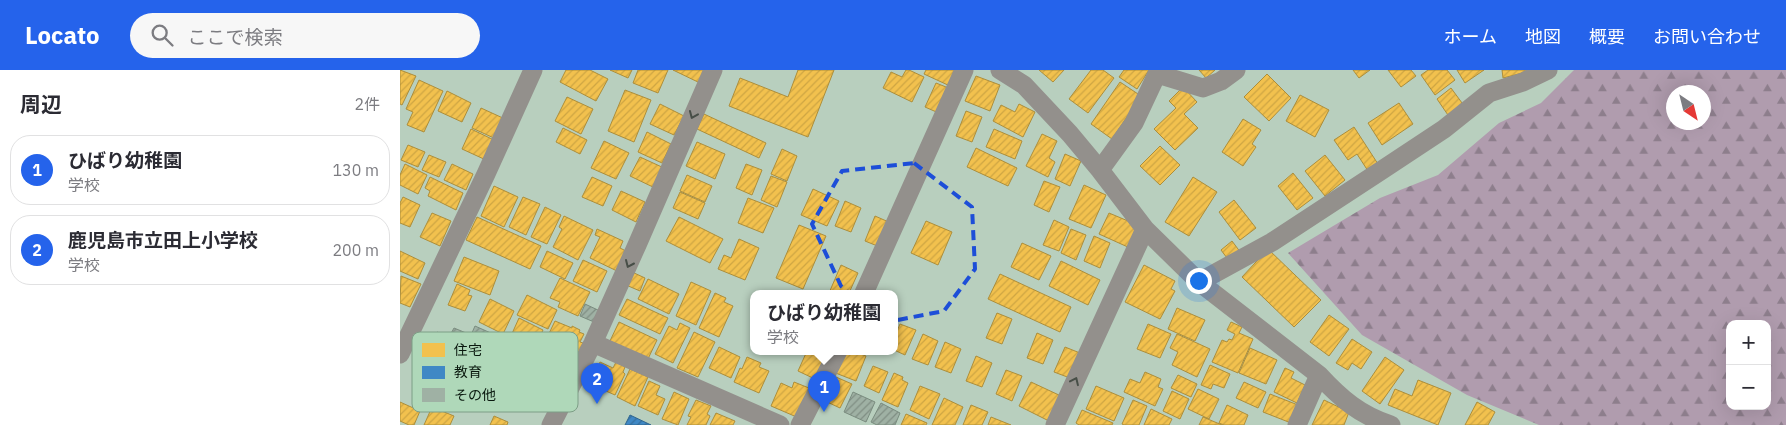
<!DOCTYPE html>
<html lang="ja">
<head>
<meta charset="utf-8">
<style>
	body { margin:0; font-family:"IBM Plex Sans","Noto Sans JP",sans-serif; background:#f7f7f7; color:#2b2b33 }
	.controls { position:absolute; right:15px; bottom:15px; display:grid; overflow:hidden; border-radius:10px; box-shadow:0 5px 20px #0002 }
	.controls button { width:45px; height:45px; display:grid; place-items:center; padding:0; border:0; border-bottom:1px solid #e1e1e2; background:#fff; color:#2b2b33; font:25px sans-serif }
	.compass { position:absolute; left:1266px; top:15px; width:45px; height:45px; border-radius:50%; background:#fff; box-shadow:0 5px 20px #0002; rotate:145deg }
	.you { position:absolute; left:798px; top:210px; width:18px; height:18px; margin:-12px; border:4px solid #fff; border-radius:50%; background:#1a73e8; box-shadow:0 0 0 8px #1a73e833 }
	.badge { display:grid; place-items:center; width:32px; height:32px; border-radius:50%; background:#2563eb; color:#fff; font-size:16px; font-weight:700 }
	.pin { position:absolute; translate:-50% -41px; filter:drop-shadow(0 1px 2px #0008) }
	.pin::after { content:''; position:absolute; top:26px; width:18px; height:15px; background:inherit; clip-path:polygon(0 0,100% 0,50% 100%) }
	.popup { position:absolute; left:350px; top:220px; width:148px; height:65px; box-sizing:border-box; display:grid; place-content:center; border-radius:10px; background:#fff; filter:drop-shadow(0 1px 4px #0005); font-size:16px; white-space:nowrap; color:#7c7c81 }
	.popup b { font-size:19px; color:#2b2b33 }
	.popup::after { content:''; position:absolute; left:50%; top:100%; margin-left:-10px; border:10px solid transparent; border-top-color:#fff }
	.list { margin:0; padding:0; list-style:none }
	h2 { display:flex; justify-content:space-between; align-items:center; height:65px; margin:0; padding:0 20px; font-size:21px }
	h2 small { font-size:16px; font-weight:400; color:#7c7c81 }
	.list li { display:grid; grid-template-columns:32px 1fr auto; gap:15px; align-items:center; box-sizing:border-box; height:70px; margin:0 10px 10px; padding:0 10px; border:1px solid #e1e1e2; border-radius:20px }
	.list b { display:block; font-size:19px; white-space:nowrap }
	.list p { margin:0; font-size:16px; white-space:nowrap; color:#7c7c81 }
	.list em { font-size:16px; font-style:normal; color:#7c7c81 }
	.icon { flex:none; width:28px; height:28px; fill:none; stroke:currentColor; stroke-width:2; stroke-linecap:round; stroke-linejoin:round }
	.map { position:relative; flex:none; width:1386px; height:355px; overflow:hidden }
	header { display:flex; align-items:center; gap:30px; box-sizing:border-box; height:70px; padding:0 25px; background:#2563eb; color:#fff }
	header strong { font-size:24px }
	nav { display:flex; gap:28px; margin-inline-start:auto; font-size:18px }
	.search { width:350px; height:45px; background:#f7f7f7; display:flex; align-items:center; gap:12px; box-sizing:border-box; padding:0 18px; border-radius:28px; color:#7c7c81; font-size:19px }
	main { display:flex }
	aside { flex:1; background:#fff }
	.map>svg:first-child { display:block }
	.forest { fill:url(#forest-firs); fill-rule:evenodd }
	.homes { fill:url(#homes-hatch); stroke:#ac8e3b }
	.schools { fill:url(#schools-hatch); stroke:#2f668e }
	.building { fill:url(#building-hatch); stroke:#7a8c7f }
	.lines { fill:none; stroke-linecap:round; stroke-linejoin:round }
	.street { stroke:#93908c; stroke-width:19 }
	.oneway { stroke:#474e47 }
	.marked { fill:none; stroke:#1d4ed8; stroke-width:4; stroke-dasharray:10 6; stroke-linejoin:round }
	.key { fill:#afd8b9; stroke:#7d9e86; stroke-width:1 }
	.key-label { font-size:14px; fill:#09180e }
</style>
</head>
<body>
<header>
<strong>Locato</strong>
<div class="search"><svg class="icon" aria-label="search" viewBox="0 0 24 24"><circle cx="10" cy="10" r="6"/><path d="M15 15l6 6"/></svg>ここで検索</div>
<nav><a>ホーム</a><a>地図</a><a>概要</a><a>お問い合わせ</a></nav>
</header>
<main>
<aside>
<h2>周辺<small>2件</small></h2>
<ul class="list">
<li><span class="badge">1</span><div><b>ひばり幼稚園</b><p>学校</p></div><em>130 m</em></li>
<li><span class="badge">2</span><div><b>鹿児島市立田上小学校</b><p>学校</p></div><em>200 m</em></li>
</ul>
</aside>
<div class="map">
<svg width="1386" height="355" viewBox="0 0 1386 355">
	<defs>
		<pattern id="forest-firs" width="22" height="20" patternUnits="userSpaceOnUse" patternTransform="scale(1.25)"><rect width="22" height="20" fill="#b09cae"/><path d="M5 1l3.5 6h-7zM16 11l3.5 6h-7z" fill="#8d7e8c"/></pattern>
		<pattern id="homes-hatch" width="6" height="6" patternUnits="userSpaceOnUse" patternTransform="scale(1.25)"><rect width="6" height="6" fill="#f2c14e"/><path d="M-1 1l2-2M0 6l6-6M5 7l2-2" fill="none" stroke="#cea543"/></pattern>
		<pattern id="schools-hatch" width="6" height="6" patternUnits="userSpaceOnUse" patternTransform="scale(1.25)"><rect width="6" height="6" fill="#3f88c5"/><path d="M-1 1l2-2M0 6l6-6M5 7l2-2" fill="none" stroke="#336e9e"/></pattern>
		<pattern id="building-hatch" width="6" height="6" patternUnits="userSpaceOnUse" patternTransform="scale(1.25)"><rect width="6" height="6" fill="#9fb1a4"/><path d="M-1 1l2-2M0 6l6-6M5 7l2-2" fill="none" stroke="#808f84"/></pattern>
	</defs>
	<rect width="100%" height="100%" fill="#b8cfbe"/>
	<path class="forest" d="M1174 0H1386V355H1139L1067 325 962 265 888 183 980 128 1038 105 1099 53 1141 33ZM1274 22H1304V52H1274ZM1330 254H1367V336H1330Z"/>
	<path class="homes" d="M0 0 16 6 2 35 0 34Z
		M166 0H190L208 9 196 31 160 12Z
		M210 0H232L228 8Z
		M238 0H268L258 23 233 13Z
		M273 0H306L300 13Z
		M398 0H434L408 67 329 36 340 8 388 27Z
		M506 0H509L524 7 512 32 483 18 491 2 502 7Z
		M526 0H557L550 16 524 4Z
		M639 0H664L653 12Z
		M691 0H703L714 8 688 43 669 29Z
		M724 0H749L737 19 719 7Z
		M799 0H815L806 8Z
		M953 0H970L959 8Z
		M988 0H1011L1016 6 1001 17Z
		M1028 0H1047L1055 10 1035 25 1021 5Z
		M1057 0H1084L1065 13Z
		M1102 0H1134L1103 8Z
		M867 4 891 28 869 51 844 27Z
		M576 6 600 15 590 41 565 31Z
		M19 10 43 21 24 62 7 55 13 42 6 39Z
		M720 12 741 26 712 69 691 54Z
		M536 13 551 19 541 44 525 37Z
		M783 17 797 32 784 44 798 58 775 80 754 59 776 38 769 31Z
		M1051 18 1065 37 1050 48 1037 29Z
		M225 20 251 30 234 72 208 61Z
		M47 21 71 33 62 52 38 41Z
		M900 25 929 40 915 67 886 51Z
		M167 27 193 39 181 64 155 51Z
		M999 33 1013 54 982 75 968 53Z
		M260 34 284 46 274 65 250 54Z
		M619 34 635 42 623 67 593 51 601 35 615 42Z
		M81 38 105 49 96 69 72 58Z
		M566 41 582 47 572 72 556 66Z
		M304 44 366 73 359 88 297 59Z
		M843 49 861 60 852 74 856 77 843 96 822 82Z
		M954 57 978 94 968 101 957 84 948 90 934 70Z
		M163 58 187 70 180 84 156 72Z
		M71 59 96 71 86 90 62 79Z
		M594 59 622 71 615 89 586 77Z
		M247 62 271 74 262 93 238 82Z
		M642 64 657 71 649 88 655 92 648 107 626 96Z
		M204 71 229 83 216 109 191 98Z
		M297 72 325 84 315 109 286 96Z
		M8 75 25 82 18 97 1 90Z
		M760 76 780 95 760 115 740 96Z
		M576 78 617 98 608 116 567 97Z
		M382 79 397 86 387 111 371 104Z
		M665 84 681 91 670 116 655 109Z
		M29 85 46 92 39 107 22 100Z
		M925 85 945 110 925 126 905 101Z
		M240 87 264 98 255 118 230 106Z
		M5 94 27 105 18 124 0 115V105Z
		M52 94 73 104 66 120 44 110Z
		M346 94 362 100 352 125 336 118Z
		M893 103 913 128 897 140 878 116Z
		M287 105 312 116 305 132 280 121Z
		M371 106 387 112 377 137 361 130Z
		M30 107 63 123 56 140 28 126 30 121 25 118Z
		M192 107 212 116 203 136 182 127Z
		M793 107 817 122 789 166 765 152Z
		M644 111 660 117 649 142 634 135Z
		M684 115 706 125 691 158 669 149Z
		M94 116 118 127 104 157 81 146Z
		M413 119 439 131 427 156 401 145Z
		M221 121 245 132 236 152 212 140Z
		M280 122 305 133 298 149 273 138Z
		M3 127 20 135 10 157 0 153V133Z
		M123 127 140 134 126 165 109 157Z
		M348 128 374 138 363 163 338 153Z
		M834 130 856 158 840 170 819 142Z
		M445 131 461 138 451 162 435 156Z
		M145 137 161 145 147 174 131 167Z
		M32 143 51 151 40 176 20 167Z
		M709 143 740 156 730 178 699 164Z
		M164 146 193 160 178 190 153 177 162 159 159 157Z
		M475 146 491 153 480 177 465 171Z
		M77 147 141 176 130 199 66 170Z
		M279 147 323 169 310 193 266 171Z
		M654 150 669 157 659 181 643 175Z
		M526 151 552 162 538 195 511 183Z
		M399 155 426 166 403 219 376 208Z
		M197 159 223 171 220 178 226 181 217 201 190 188 200 167 195 165Z
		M671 159 686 165 676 190 661 183Z
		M694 166 710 173 700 198 684 191Z
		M339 169 359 178 345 210 318 199 324 185 331 188Z
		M832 171 841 183 830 192 821 180Z
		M622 173 651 186 639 210 611 197Z
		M868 179 921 230 894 257 842 207Z
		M0 181 25 193 18 209 0 201Z
		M147 181 173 193 165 209 140 197Z
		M64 187 99 201 90 225 54 211Z
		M183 190 207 201 197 222 173 211Z
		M661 191 700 210 688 235 649 216Z
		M441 195 458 203 449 223H429Z
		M744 195 775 211 771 219 775 221 760 249 725 232Z
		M232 202 245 208 240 221 226 215Z
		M600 204 671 237 660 262 588 229Z
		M1 206 21 214 10 237 0 233Z
		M160 208 190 222 178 246 158 237 160 232 150 228Z
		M248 209 279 224 269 244 238 229Z
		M291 212 311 221 296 255 276 246Z
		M57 214 70 220 68 225 72 226 65 241 48 235Z
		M315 223 326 228 324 232 333 236 319 267 299 258Z
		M127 225 157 240 148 259 117 245Z
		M90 229 114 241 103 264 79 252Z
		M227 229 268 248 260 264 219 245Z
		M777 238 805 250 795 271 768 259Z
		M597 243 612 249 602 274 586 268Z
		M929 245 949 259 929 286 910 272Z
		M119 248 143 260 134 279 110 268Z
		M155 251 172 258V256L180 260 179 262 184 264 180 272 183 273 174 293 142 278Z
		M219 252 257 270 247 291 209 273Z
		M831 252 842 257 839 263 853 269 838 303 812 292 822 270 827 272 829 269 832 270 835 264 827 260Z
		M280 253 290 258 273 293 255 284 269 256 277 260Z
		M500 254 516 260 505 285 494 280V268Z
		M748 254 771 264 760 288 737 279Z
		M294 262 315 272 298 307 277 298Z
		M637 263 653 270 643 294 627 288Z
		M523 264 538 271 528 295 512 289Z
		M777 264 810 279 797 307 772 295 778 282 770 278Z
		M952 269 972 282 961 299 952 293 948 300 936 293Z
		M545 272 561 279 551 303 535 297Z
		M107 274 133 286 122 309 96 297Z
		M319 277 340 287 331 308 309 298Z
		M665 277 680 283 670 308 654 302Z
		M850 278 877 290 866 314 839 303Z
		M407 281H430L417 310 398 301Z
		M442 281H452L466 286 456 311 433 302Z
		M75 283 91 291 78 319 62 312 66 301 71 303 74 296 70 294Z
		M576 286 592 293 582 317 566 311Z
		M347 287 361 293 359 297 369 301 359 323 334 312 340 298 342 299Z
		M985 287 1004 300 980 334 962 321Z
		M200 292 213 298 216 292 225 297 223 302 225 304 215 325 190 314Z
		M147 294 155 298 148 313 159 318 155 327 125 313 133 296 144 302Z
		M810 295 830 304 824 318 813 314 811 319 801 315Z
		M473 296 488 302 479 323 464 316Z
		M885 298 894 302 891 308 905 315 897 333 874 322Z
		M230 299 248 307 235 336 217 327Z
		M606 300 622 306 612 331 596 324Z
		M745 302 761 309 758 317 763 319 755 336 724 322 730 309 740 313Z
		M494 303 503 307 502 310 508 313 498 337 482 330Z
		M778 305 797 314 791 327 771 318Z
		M436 307 452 314 440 338 425 331Z
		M1018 310 1051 323 1038 355 988 335 995 319 1012 326Z
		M249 311 260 316 256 325 265 329 258 345 238 336Z
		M394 312 409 318 399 348 371 336 381 313 392 318Z
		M631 312 661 326 649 351 619 336Z
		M844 312 866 322 858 338 836 328Z
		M520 316 540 324 529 349 510 340Z
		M696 316 724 328 714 351 686 339Z
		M798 319 819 329 809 349 788 339Z
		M772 321 789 329 780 349 763 341Z
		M274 322 289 329 278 355 262 349Z
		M870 324 898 335 891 353 863 342Z
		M544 328 563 337 555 355H532Z
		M296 330 311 336 307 344 310 346 306 355H287L291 347 288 346Z
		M733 330 747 336 739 355H724L722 354Z
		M924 330 949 342 944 355H912Z
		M0 332 20 341 14 355H9L0 351Z
		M1077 332 1095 342 1088 355H1065Z
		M571 335 588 342 582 355H563Z
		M827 335 848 345 844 355H824L819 353Z
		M32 337 54 346 50 355H24Z
		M751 339 772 349 769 355H744Z
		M682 340 713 353 712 355H679L676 353Z
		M316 343 335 351 333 355H310Z
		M506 344 527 353 526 355H501Z
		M94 346 108 352 107 355H90Z
		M591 347 611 355H588Z
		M803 347 822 355H799Z"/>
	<path class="schools" d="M230 345 251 355H225Z"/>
	<path class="building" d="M185 234 200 241 194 252 180 246Z
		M75 256 93 264 85 283 72 277 61 301 27 285 37 262 49 267 54 258 71 265Z
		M157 297 168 302 163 314 152 309Z
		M453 322 475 332 466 352 444 342Z
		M481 333 500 343 495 355H477L471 352Z"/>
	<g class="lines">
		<path class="street" d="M600 0 624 15 670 64 700 100 745 159 799 212 919 305C940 328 961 346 991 355
			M757 4 803 18 821 11 836 0
			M700 100 734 53 757 4 760 0
			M799 212 872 172 982 100 1044 59 1089 23 1123 12 1148 0
			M464 223 564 0
			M193 273 380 355
			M0 284 86 104 133 0
			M151 355 193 273 237 175 313 0
			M400 355 438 281
			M655 355 745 159
			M897 355 919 305"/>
	</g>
	<defs><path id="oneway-chevron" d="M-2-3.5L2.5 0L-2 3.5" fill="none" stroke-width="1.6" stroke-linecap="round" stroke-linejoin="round" transform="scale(1.25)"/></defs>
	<g class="oneway">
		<use href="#oneway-chevron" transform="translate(293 45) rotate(113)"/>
		<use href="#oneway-chevron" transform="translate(229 194) rotate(114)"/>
		<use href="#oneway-chevron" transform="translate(675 311) rotate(-65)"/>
	</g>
	<path class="marked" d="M514 93 572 137 575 199 544 241 482 253 441 216 412 154 442 101Z"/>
	<rect x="12" y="262" width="166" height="80" rx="8" class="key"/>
	<rect x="22" y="273" width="23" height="14" fill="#f2c14e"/>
	<rect x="22" y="296" width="23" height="13" fill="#3f88c5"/>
	<rect x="22" y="318" width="23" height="14" fill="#9fb1a4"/>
	<g class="key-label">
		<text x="54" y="285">住宅</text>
		<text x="54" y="307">教育</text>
		<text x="54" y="330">その他</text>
	</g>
</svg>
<div class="controls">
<button>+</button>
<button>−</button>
</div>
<svg class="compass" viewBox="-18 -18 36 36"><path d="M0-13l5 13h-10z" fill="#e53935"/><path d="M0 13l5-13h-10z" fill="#7c7c81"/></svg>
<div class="you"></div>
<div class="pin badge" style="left:424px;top:342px">1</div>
<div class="popup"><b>ひばり幼稚園</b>学校</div>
<div class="pin badge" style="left:197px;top:334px">2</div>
</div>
</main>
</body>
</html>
